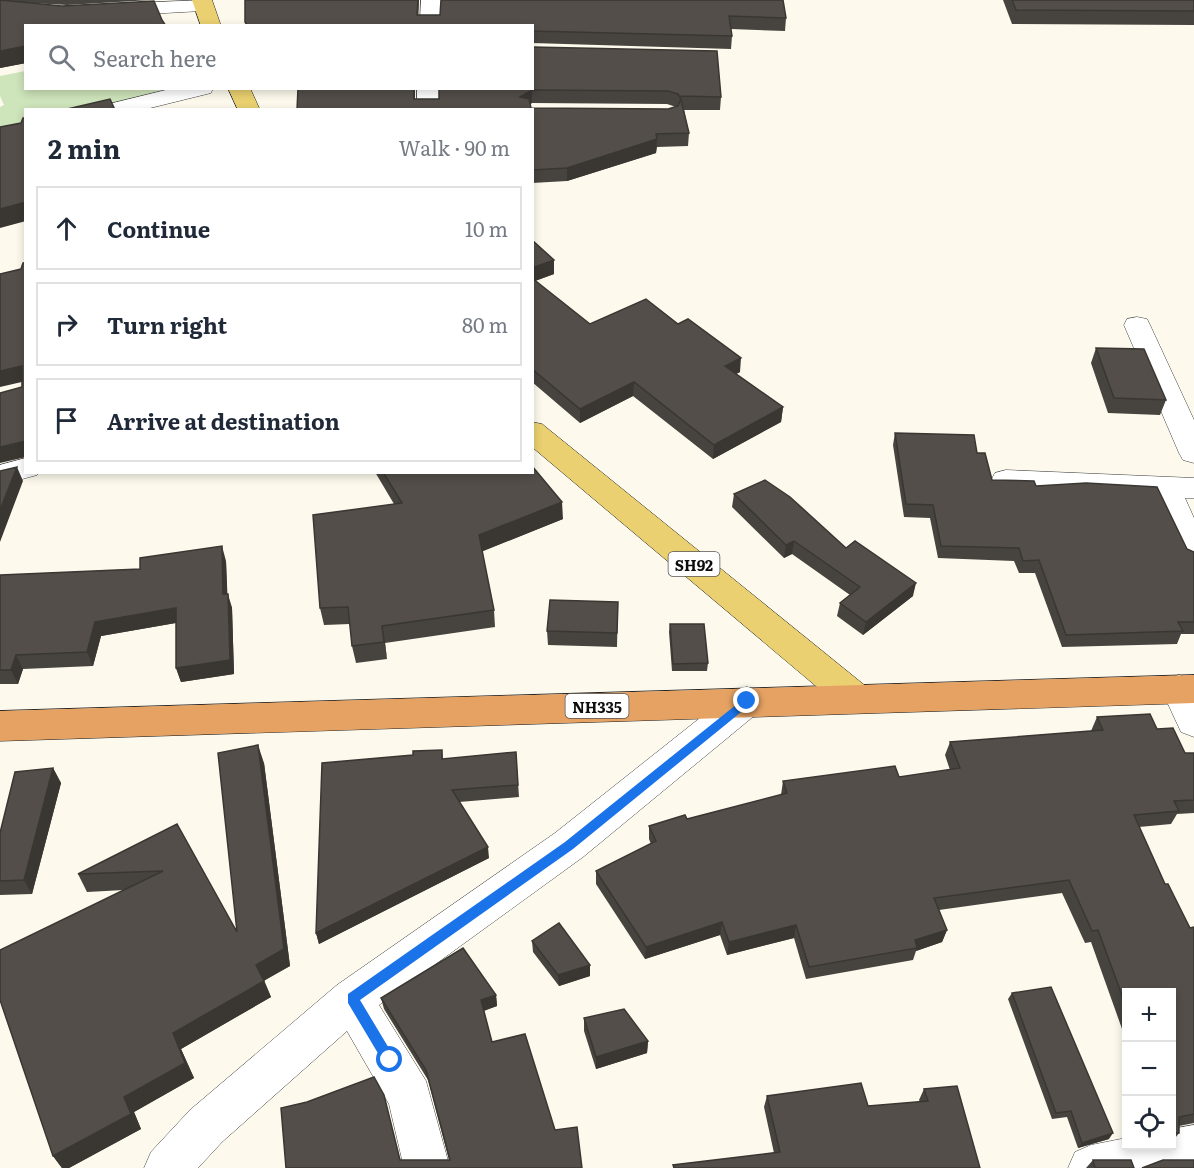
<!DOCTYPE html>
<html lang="en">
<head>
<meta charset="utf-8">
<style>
	body { margin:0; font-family:Literata,serif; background:#f2f2f3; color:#1f2937 }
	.controls { position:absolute; right:18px; bottom:18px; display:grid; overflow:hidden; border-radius:0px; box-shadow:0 3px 9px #0003 }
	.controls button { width:54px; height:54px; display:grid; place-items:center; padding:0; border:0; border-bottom:2px solid #e0e1e3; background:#fff; color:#1f2937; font:30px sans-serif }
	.stop { position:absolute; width:18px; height:18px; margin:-14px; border:4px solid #1a73e8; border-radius:50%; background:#fff }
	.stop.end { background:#1a73e8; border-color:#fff; box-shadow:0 2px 6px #0008 }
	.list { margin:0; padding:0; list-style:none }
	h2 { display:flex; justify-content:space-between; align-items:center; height:78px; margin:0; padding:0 24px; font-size:26px }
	h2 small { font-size:20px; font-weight:400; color:#747a83 }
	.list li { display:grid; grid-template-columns:39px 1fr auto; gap:18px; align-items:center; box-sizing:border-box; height:84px; margin:0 12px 12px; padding:0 12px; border:2px solid #e0e1e3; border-radius:0px }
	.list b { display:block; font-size:22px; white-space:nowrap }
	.list em { font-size:20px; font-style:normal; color:#747a83 }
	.icon { flex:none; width:33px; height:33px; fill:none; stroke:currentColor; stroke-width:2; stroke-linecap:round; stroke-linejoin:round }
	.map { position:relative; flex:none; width:1194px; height:1168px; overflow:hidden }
	.search { position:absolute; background:#fff; box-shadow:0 3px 9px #0003; left:24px; top:24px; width:510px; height:66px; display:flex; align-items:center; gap:15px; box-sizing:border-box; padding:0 21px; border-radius:0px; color:#747a83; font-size:22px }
	.panel { position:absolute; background:#fff; box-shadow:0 3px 9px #0003; left:24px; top:108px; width:510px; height:366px; border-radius:0px }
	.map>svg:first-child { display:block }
	.green { fill:#cee4ba }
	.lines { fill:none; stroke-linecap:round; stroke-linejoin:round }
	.minor-casing { stroke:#3f3f3f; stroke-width:1 }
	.major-casing { stroke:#1d1d1d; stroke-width:1 }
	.highway-casing { stroke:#1d1d1d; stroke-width:1 }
	.minor { fill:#fff; fill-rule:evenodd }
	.major { fill:#ead070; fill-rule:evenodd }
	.highway { fill:#e5a263; fill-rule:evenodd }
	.wall { fill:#47433f; fill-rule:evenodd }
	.shaded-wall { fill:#3a3733 }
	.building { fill:#534e49; stroke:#3a3733; stroke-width:1.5; fill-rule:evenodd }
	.route { fill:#1a73e8 }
	.labels { text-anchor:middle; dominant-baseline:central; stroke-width:6; stroke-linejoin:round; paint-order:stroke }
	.shield { fill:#fff; stroke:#555; stroke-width:1.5 }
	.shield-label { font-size:15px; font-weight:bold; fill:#0c0c0c }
</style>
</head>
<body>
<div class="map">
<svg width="1194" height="1168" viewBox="0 0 1194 1168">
	<rect width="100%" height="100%" fill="#fdfaed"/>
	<path class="green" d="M25 71 26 88 187 89 96 109 26 110 25 126 0 132V107L4 105 0 96V76Z"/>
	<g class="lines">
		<defs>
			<path id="minor" d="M205 0 212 5 202 11 111 16 101 10 111 4Z
				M421 0H441L440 26H420Z
				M174 88H213L211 93 142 110H102L105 105Z
				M417 88H439V110H417Z
				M1137 317 1147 319 1150 325 1194 420V463L1183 460 1179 453 1124 325 1127 319Z
				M26 458V472H38L37 475 0 485V465Z
				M1006 470 1194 478V498H1185L1194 518V564L1183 560 1153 497 1006 490 995 487 991 480 995 473Z
				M1179 675 1192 679 1194 684V737L1181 732 1161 689 1166 679Z
				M747 687 760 691 765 701 760 711 583 857 379 1005 426 1081 450 1168H404L389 1104 347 1031 222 1142 198 1168H144L151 1152 190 1110 337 985 555 833 734 691Z
				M1194 1125V1168H1068L1075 1152 1091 1145 1126 1138V1146H1172V1129Z"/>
			<path id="major" d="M192 0H212L221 26H201Z
				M228 88H250L260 110H238Z
				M532 422 542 424 868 688 873 698 868 708 855 712 842 708 532 447Z"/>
			<path id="highway" d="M1194 675V703L0 741V711Z"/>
		</defs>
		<use href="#minor" class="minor-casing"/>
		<use href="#major" class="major-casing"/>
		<use href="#highway" class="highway-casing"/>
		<use href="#minor" class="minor"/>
		<use href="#major" class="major"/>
		<use href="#highway" class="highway"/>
	</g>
	<path class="wall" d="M0 0H151L67 5 13 2 26 26V63L0 68Z
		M441 0 786 18 785 31 731 29 732 36 731 49 532 43V26H246L245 22 419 15H440Z
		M1003 0H1194V25L1012 24Z
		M532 47 721 97 720 110H684L689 133 688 146 657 147 656 153 567 181 532 183V110L298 88H415V99H439ZM532 103 667 104 676 107 668 109 531 108 530 104Z
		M532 240 554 260V274L535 281 590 324 740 372 736 374 783 407 781 422 713 459 633 396 580 423 532 382Z
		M1096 348 1166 400 1160 415 1108 413 1091 363Z
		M895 433 977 453 992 480 1036 486 1194 552V634H1181L1177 644 1062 647 1035 573H1019L1014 561 938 558 930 518 904 517 893 445Z
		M375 472H532L563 519 482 551 494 610 495 627 385 643 387 659 356 663 352 646 350 624 324 625 320 608 394 504Z
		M734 494 846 548 913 596 863 635 837 616 840 603 850 595 792 554 784 558 732 507Z
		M226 561 227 594 232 608 234 674 181 682 176 668V623L101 636 93 666 23 669 18 684H0V575L140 569Z
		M618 602 617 647 548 645 547 631Z
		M670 624 708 663 707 671H672L669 632Z
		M1097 717 1157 729 1185 753H1194V813L1177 814 1171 824 1139 827 1165 884 1190 928 1194 927V1123L1179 1126V1133L1172 1142V993H1126V1040L1091 942 1085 943 1062 893 939 910 947 930 942 942 916 951 913 960 806 979 794 938 727 955 720 935 645 959 596 884V871L651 844 649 839V826L687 819 781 795 783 781 899 777 950 770 945 755 950 742 1091 731Z
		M442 750 443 759 516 752 519 797 459 802 489 858 319 944 316 933 413 755Z
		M264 763 290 966 264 980 271 997 181 1049 194 1078 134 1112 141 1129 69 1168H62L53 1156 124 890 87 892 78 874 177 824 237 932Z
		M53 768 61 783 32 894 0 895V833Z
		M532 941 590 976 559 986 533 952Z
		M1012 993 1109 1139 1078 1148 1067 1117 1052 1119 1008 999Z
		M496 995 497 1006 484 1011 492 1042 582 1168H286L384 1095 400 1160H449L428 1080 384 1009 381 998Z
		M584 1018 648 1041 647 1053 596 1069 584 1031Z
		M924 1089 980 1168H673V1165L774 1153 764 1107 767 1096 868 1106 920 1102 919 1100Z
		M1093 1160 1134 1168H1086Z"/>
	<path class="shaded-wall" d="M418 0H419L418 26 417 15Z
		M26 46V63L0 68V51Z
		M532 90V103L521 110 520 97Z
		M657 139 656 153 567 181V168Z
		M26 202V221L0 228V209Z
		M554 260V274L532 282V268Z
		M741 358 740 372 724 380 725 366Z
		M22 366 26 381 0 387V371Z
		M634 382 633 396 580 423V409Z
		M783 407 781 422 713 459 714 445Z
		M26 441V457L0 463V447Z
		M17 467 23 481 0 542V510Z
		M562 502 563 519 481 552 479 535Z
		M794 541 792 554 784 558 786 545Z
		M222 546 226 561 228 608 223 594Z
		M916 583 913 596 863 635 866 622Z
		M228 594 232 608 234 674 181 682 176 668Z
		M176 608 181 622 101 636 93 666 87 652 95 622Z
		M382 626 385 643 387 659 384 642Z
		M16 655 23 669 18 684 11 670Z
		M258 745 264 763 290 966 262 982 256 965Z
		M53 768 61 783 32 894 24 880Z
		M488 847 489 858 319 944 316 933Z
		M722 922 720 935 645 959 646 947Z
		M796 925 794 938 727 955 729 942Z
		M947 930 942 942 916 951 917 948 915 940Z
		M590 965V976L559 986 558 975Z
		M264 981 271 997 181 1049 194 1078 134 1112 141 1129 69 1168H62L53 1156 124 1097 173 1033Z
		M496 995 497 1006 482 1011 481 1000Z
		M648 1041 647 1053 596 1069V1057Z
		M1113 1133 1109 1139 1078 1148 1082 1143Z"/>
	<path class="building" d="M0 0 62 6 154 1 162 20 166 26H26V46L0 51Z
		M245 0H418L417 15H440L441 0H783L786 18 729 16 732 36 532 31V26H248L245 22Z
		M1012 0H1194V11L1016 10Z
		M532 47 717 51 721 97 680 96 689 133 656 134 657 139 567 168 532 170V110H297L298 88H414V99H439V88H532ZM532 90 668 91 678 94 681 99 678 106 668 109 531 108 529 99 520 97Z
		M110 99 115 110H63Z
		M23 118H26V202L0 209V127L21 123Z
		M532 240 554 260 532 268Z
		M26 262V441L0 447V393L22 387V366L0 371V274L21 269 23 263Z
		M532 278 590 324 646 299 678 324 688 319 741 358 725 366 783 407 714 445 634 382 580 409 532 369Z
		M1096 348 1144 349 1166 400 1114 398Z
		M895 433 974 435 977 453H985L992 480 1034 481 1036 486 1086 483 1157 487 1187 549 1194 552V622H1178L1183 631 1066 635 1039 560 1023 561 1019 548 941 546 933 505 906 504Z
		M532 466 562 502 479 535 494 610 382 626 384 642 352 646 348 607 320 608 313 515 402 503 383 472H532Z
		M17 467 0 510V471Z
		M765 480 790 497 846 548 855 541 916 583 866 622 840 603 860 587 794 541 786 545 734 494Z
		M222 546 223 594H228L230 660 176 668V608L95 622 87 652 16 655 11 670H0V575L140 569V558Z
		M550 600 618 602 617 633 547 631Z
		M670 624H704L708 663 673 664Z
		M1150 714 1157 729 1173 728 1185 753H1194V800L1174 801 1179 811 1134 815 1165 884H1168L1190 928 1194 927V1114L1179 1117V1133H1173L1172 1128V993H1126V1006L1098 930 1092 931 1069 880 934 898 947 930 915 940 917 948 809 967 796 925 729 942 722 922 646 947 596 871 656 841 649 826 685 815 687 819 787 793 783 781 895 766 899 777 960 768 950 742 1103 730 1097 717Z
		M258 745 284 949 256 965 264 981 173 1033 185 1063 124 1097 131 1114 53 1156 0 1000V950L163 871 78 874 177 824 237 932 218 753Z
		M442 750V759L516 752 518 785 452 790 488 847 316 933 322 763 413 755V751Z
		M53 768 24 880 0 881V833L15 772Z
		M559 923 590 965 558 975 532 941Z
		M463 948 496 995 481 1000 492 1042 525 1034 555 1130 577 1127 582 1168H286L281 1108 307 1102 374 1077 384 1095 400 1160H450L426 1070 381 998Z
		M1051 987 1113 1133 1082 1143 1071 1111 1056 1113 1012 993Z
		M624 1009 648 1041 596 1057 584 1018Z
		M861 1083 868 1106 928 1101 924 1089 957 1086 980 1168H674L673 1165 780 1152 767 1096Z
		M1093 1160H1131L1134 1168H1095Z
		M1163 1160H1194V1168H1142Z"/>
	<path class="route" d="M747 696 751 698V704L573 849 360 1000 396 1060 390 1067 385 1065 348 1003V994L565 842Z"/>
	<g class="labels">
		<g class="shield">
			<rect x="668.5" y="552" width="51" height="24" rx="4.5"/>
			<rect x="565.5" y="694" width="63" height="24" rx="4.5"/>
		</g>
		<g class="shield-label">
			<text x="694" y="564">SH92</text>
			<text x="597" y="706">NH335</text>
		</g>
	</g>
</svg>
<div class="controls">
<button>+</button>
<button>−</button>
<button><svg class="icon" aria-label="locate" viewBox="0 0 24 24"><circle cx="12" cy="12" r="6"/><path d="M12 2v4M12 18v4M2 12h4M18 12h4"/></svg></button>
</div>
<div class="stop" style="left:390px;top:1060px"></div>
<div class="stop end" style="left:747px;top:701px"></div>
<div class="search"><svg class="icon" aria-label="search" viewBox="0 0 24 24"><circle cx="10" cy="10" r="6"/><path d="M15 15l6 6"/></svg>Search here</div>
<section class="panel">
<h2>2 min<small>Walk · 90 m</small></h2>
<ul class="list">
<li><svg class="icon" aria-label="ahead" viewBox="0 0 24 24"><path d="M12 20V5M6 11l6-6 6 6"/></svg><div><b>Continue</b></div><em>10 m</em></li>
<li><svg class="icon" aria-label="right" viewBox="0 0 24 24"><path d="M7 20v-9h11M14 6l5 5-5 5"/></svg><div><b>Turn right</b></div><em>80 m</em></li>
<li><svg class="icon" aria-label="arrive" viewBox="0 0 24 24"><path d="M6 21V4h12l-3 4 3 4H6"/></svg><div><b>Arrive at destination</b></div></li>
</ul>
</section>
</div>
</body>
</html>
